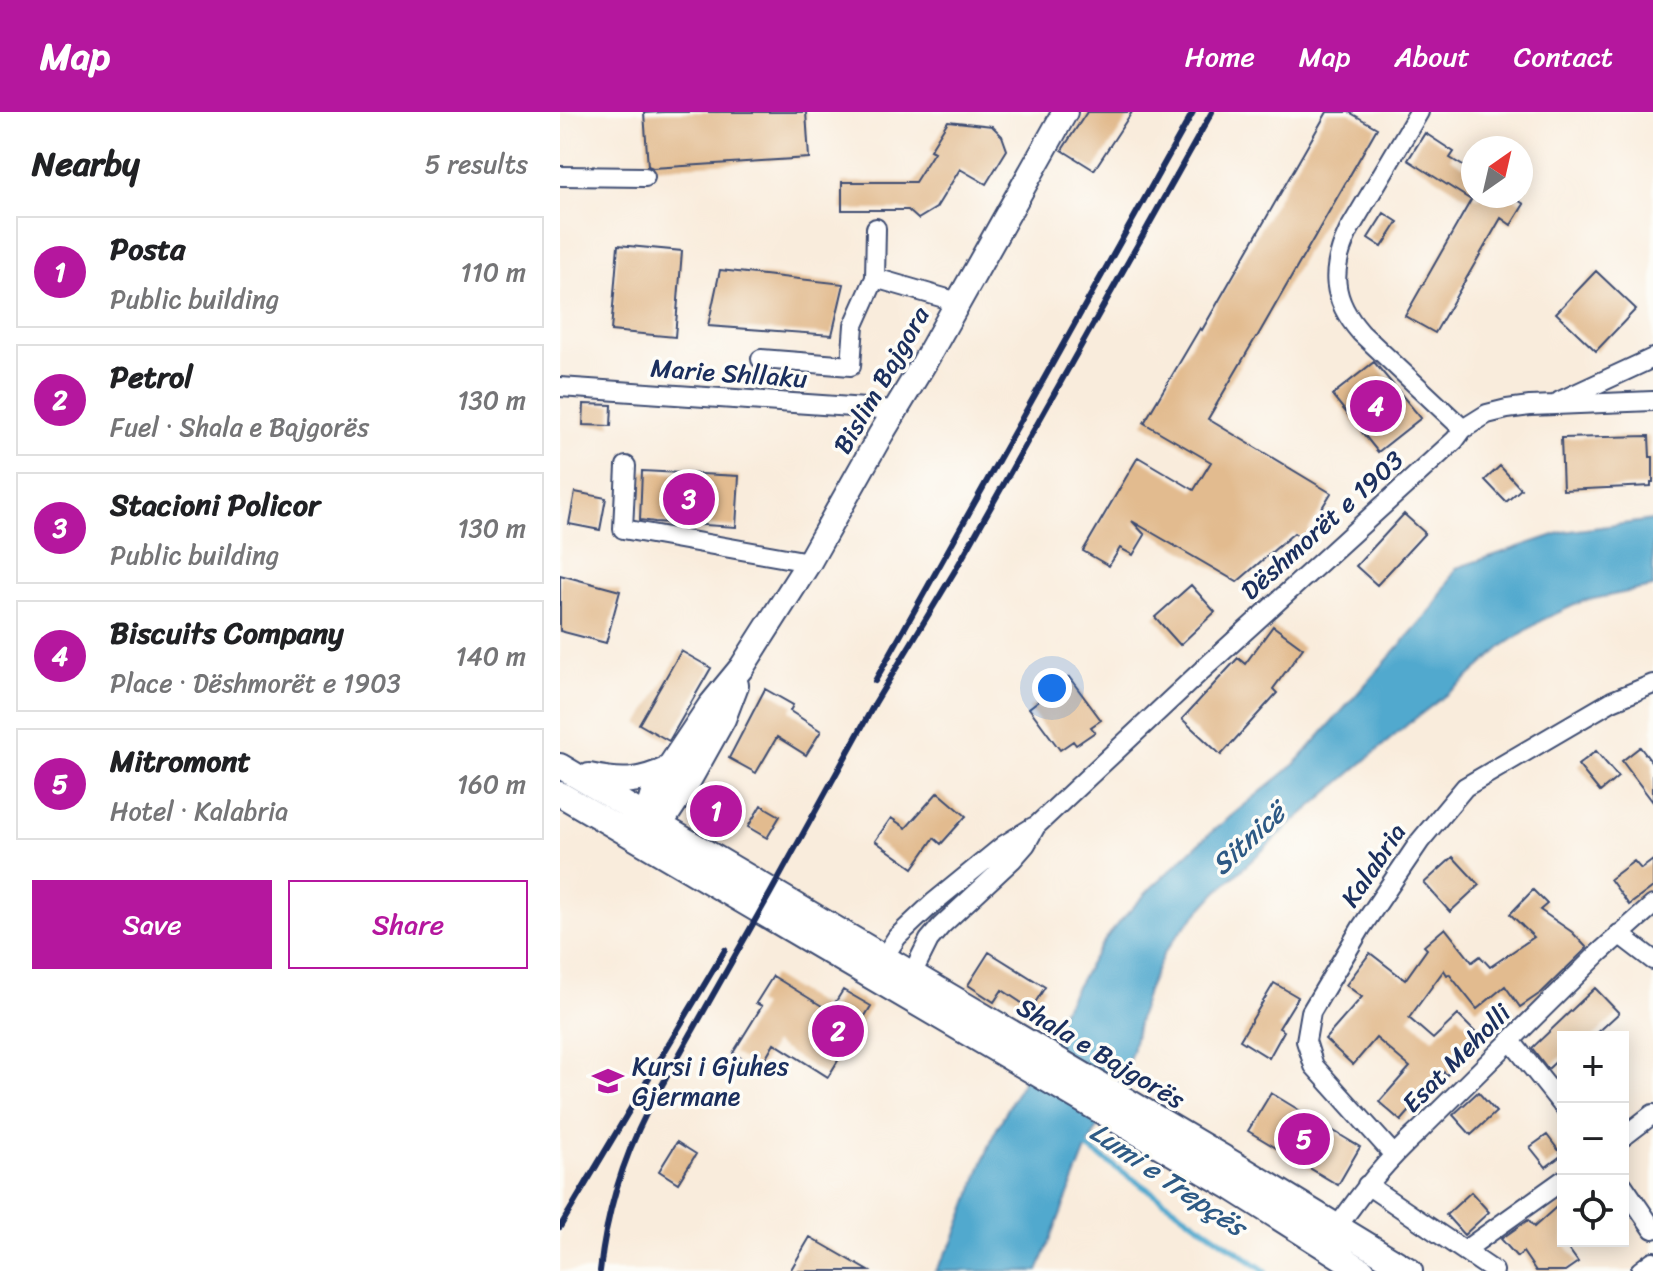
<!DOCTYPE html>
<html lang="en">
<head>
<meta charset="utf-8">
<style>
	body { margin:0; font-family:Sriracha,sans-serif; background:#f6f6f6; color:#202124 }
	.controls { position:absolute; right:24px; bottom:24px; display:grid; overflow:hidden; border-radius:0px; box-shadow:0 4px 20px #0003 }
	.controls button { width:72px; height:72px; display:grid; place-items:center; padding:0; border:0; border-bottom:2px solid #e0e0e0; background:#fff; color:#202124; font:40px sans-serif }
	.compass { position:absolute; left:901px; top:24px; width:72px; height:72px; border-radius:50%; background:#fff; box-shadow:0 4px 20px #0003; rotate:34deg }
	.you { position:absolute; left:492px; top:576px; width:28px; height:28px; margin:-20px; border:6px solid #fff; border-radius:50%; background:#1a73e8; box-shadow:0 0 0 12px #1a73e833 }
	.badge { display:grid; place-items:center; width:52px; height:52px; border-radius:50%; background:#b5179e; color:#fff; font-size:26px; font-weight:700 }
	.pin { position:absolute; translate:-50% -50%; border:4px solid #fff; box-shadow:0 2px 8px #0006 }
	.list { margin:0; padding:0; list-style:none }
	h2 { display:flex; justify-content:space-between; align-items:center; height:104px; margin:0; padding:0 32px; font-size:34px }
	h2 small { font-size:26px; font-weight:400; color:#757577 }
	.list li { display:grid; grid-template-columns:52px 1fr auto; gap:24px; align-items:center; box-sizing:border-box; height:112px; margin:0 16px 16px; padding:0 16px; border:2px solid #e0e0e0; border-radius:0px }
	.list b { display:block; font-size:30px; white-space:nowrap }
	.list p { margin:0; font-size:26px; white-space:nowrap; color:#757577 }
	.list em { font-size:26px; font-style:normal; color:#757577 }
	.actions { display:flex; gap:16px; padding:24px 32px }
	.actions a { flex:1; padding:18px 0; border:2px solid #b5179e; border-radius:0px; text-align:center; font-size:28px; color:#b5179e }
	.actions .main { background:#b5179e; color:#fff }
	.icon { flex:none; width:44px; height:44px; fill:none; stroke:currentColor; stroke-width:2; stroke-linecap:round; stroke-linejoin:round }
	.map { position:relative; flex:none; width:1093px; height:1159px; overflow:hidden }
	header { display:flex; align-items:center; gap:48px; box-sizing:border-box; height:112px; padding:0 40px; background:#b5179e; color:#fff }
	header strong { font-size:38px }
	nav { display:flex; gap:44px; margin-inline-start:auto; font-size:28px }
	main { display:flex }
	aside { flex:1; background:#fff }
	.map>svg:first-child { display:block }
	.water { fill:#51a9ce; stroke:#366c96; stroke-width:2 }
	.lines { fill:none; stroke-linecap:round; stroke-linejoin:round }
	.stream { stroke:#51a9ce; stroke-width:6 }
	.building { fill:#e2bb8f }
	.street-casing { stroke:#3c4b71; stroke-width:22 }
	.secondary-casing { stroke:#3c4b71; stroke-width:28 }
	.street { stroke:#fff; stroke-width:18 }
	.secondary { stroke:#fff; stroke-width:24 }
	.rail { stroke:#1b2f5e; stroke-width:6 }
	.labels { text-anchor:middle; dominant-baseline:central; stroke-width:7; stroke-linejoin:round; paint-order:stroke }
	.street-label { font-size:26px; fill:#1b2f5e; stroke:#fdfcf7 }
	.poi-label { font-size:26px; fill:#1b2f5e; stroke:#fdfcf7; text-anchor:start }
	.water-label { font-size:28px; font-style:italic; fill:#2e5a85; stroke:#fdfcf7 }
</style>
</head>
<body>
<header>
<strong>Map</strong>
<nav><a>Home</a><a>Map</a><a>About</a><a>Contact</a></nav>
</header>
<main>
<aside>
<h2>Nearby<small>5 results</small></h2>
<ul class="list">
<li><span class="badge">1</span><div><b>Posta</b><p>Public building</p></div><em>110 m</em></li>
<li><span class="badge">2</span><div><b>Petrol</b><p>Fuel · Shala e Bajgorës</p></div><em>130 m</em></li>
<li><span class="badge">3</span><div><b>Stacioni Policor</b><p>Public building</p></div><em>130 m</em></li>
<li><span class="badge">4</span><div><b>Biscuits Company</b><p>Place · Dëshmorët e 1903</p></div><em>140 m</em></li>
<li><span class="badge">5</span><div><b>Mitromont</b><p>Hotel · Kalabria</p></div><em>160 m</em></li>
</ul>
<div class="actions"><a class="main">Save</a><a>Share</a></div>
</aside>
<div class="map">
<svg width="1093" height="1159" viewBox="0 0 1093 1159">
	<rect width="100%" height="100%" fill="#fdfcf7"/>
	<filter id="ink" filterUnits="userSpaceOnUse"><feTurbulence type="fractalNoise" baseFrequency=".0125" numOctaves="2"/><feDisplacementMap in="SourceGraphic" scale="16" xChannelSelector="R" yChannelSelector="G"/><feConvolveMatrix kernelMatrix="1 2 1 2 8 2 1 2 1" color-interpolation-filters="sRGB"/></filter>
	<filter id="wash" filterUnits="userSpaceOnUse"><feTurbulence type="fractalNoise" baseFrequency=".006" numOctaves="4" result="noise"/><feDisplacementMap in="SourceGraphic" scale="32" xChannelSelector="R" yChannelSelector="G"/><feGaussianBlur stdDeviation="1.8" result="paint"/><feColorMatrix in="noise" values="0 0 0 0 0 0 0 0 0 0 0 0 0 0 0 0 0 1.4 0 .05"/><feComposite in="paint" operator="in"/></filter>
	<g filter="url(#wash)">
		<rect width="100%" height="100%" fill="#f9ecdc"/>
		<path class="water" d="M1093 408V475L1023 489 982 508 943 534 904 569 848 612 738 706 658 779 620 820 604 841 587 879 579 907 572 940 555 984 527 1035 478 1159H375L393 1130 433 1024 487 924 539 836 553 817 591 776 648 723 736 651 873 496 896 456 1003 420Z"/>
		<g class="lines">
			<path class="stream" d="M521 1031 705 1159"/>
		</g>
		<g id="blocks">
			<path class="building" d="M104 0H246L249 46 93 56 88 54 84 1Z
				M527 0H572L534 58 502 38Z
				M767 0H789L817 16 697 225H696L648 307 771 381 743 427 734 421 677 470 572 409 585 423 573 443 560 436 549 454 523 439 578 345 634 378 651 350 584 311 640 216 642 218Z
				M388 9 432 14 442 24 447 38 426 72 400 57 376 96 358 107 348 98H282V70H355L374 40 370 38Z
				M865 21 894 40 890 46 913 60V85L951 84 964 92 951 113 941 106 875 221 845 204 911 88 848 48Z
				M824 101 838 110 822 135 808 126Z
				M58 133 122 139 115 225 51 219Z
				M160 158 284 172 272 223 148 214Z
				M1036 159 1076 197 1036 239 996 201Z
				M814 250 861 306 818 340 772 283Z
				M24 292 52 293 51 314 23 313Z
				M1089 324 1090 345H1093V370H1091V374L1003 378 1001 326Z
				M940 354 961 377 946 390 925 368Z
				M82 359 179 364 176 415 95 410 80 408Z
				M15 380 46 386 40 418 9 412Z
				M844 402 865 421 817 473 796 454Z
				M0 463 60 479 46 531 0 519Z
				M631 473 655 500 620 533 595 505Z
				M713 514 743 536 713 577 717 581 661 643 622 607 678 546 685 552Z
				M121 539 151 556 109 629 79 612Z
				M509 565 541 608 531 615 535 620 516 633 513 629 500 638 469 596Z
				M205 577 233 593 230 599 261 619 246 643 217 625 196 661 169 646Z
				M1080 635 1093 652V690L1062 649Z
				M1036 639 1058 665 1040 680 1018 653Z
				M378 680 406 704 381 732 374 726 353 756 315 729 331 706 346 716Z
				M201 693 220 704 207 726 188 715Z
				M893 745 919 773 890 800 864 771Z
				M1093 748V775L1069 793 1050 767 1074 749 1081 757Z
				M973 778 987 792 980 798 1012 820 1027 836 982 880 960 895 945 874 917 897 889 862 887 863 884 858 849 906 873 927 898 903 923 928 887 963 884 960 841 1009 819 990 850 955 816 926 793 953 765 927 802 885 786 873 810 841 845 868 867 837 864 834 885 816 912 850 920 844 930 855 974 825 950 802Z
				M429 840 485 875 471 897 442 878 434 890 408 873Z
				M213 864 270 899 283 878 311 894 268 965 214 931 199 957 173 941 202 894 196 891Z
				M714 871 738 885 719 916 724 919 709 946 680 928Z
				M1035 876 1059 901 1033 925H1003V943L988 957 972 936Z
				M918 980 936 1000 911 1023 893 1003Z
				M711 981 800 1035 778 1073 688 1019Z
				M987 1023 1002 1043 986 1055 970 1035Z
				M117 1030 136 1042 118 1071 99 1059Z
				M911 1080 929 1100 904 1123 886 1103Z
				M1003 1089V1129L1018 1150 1005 1159H976L963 1140 957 1145 941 1127 968 1108 974 1115Z
				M250 1125 309 1159H230Z"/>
		</g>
	</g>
	<g filter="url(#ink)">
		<use href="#blocks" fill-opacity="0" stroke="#3c4b71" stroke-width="2"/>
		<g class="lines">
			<defs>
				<path id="street" d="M859 0 789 118C770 158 771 187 801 221L903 317
					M0 64 85 65
					M316 116 315 166 398 190
					M201 247 291 254 294 213 315 166
					M0 275 335 298
					M1000 289 1093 246
					M66 354 63 417 249 450
					M1059 822 1093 848
					M318 854 337 825 373 791 444 733 473 715
					M347 872 369 828 381 814 452 748 466 732 476 714 639 561 895 328 903 317 927 302 947 297 970 294 1093 289
					M951 929 1003 994
					M1063 1025 1093 1002
					M833 1042 754 954 746 929 751 900 801 816 860 729 905 675 1052 589 1093 572
					M807 1073 934 1159
					M1063 1073 1093 1117
					M778 1114C804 1077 826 1049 860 1018L1039 841 1093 793
					M905 1138 1003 1068
					M1080 1159 1093 1149"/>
				<path id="secondary" d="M0 654 681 1056 850 1159
					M29 664C61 671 78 671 108 657
					M0 682 672 1076 803 1159
					M83 716 92 685 108 657 150 594 182 555 249 450 321 322 364 251 505 0
					M89 723 100 713 125 675 163 607 176 573"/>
			</defs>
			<use href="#street" class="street-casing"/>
			<use href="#secondary" class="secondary-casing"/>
			<use href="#street" class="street"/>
			<use href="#secondary" class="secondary"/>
			<path class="rail" d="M315 569 633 0
				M0 1115 165 838
				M40 1159C46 1102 62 1049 88 998L211 780 315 591 396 457 652 0"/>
		</g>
	</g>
	<defs>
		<symbol id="school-bare" viewBox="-9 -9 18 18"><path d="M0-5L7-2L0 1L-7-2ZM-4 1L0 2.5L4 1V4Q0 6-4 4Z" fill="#b5179e" stroke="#fdfcf7" stroke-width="2.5" paint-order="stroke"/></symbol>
	</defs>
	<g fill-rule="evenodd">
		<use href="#school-bare" x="26" y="947" width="44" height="44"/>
	</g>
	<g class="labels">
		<g class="street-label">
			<text transform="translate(169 261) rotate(4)">Marie Shllaku</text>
			<text transform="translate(321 268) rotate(-60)">Bislim Bajgora</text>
			<text transform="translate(762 413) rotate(-42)">Dëshmorët e 1903</text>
			<text transform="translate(813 753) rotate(-56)">Kalabria</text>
			<text transform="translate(541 941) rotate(31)">Shala e Bajgorës</text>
			<text transform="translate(896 946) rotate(-45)">Esat Meholli</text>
		</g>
		<g class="poi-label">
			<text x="72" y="954">Kursi i Gjuhes<tspan x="72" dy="30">Gjermane</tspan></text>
		</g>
		<g class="water-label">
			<text transform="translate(688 727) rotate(-43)">Sitnicë</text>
			<text transform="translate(608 1067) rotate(34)">Lumi e Trepçës</text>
		</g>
	</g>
</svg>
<div class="controls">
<button>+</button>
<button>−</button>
<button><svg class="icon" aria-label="locate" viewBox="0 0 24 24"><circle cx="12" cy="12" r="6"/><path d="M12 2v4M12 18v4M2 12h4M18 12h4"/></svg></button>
</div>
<svg class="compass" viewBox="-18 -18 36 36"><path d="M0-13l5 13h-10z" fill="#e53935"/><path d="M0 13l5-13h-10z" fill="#757577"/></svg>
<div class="you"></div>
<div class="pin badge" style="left:156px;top:699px">1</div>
<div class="pin badge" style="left:278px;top:919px">2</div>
<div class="pin badge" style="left:129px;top:387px">3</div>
<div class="pin badge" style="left:816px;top:294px">4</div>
<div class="pin badge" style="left:744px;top:1027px">5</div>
</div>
</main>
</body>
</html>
